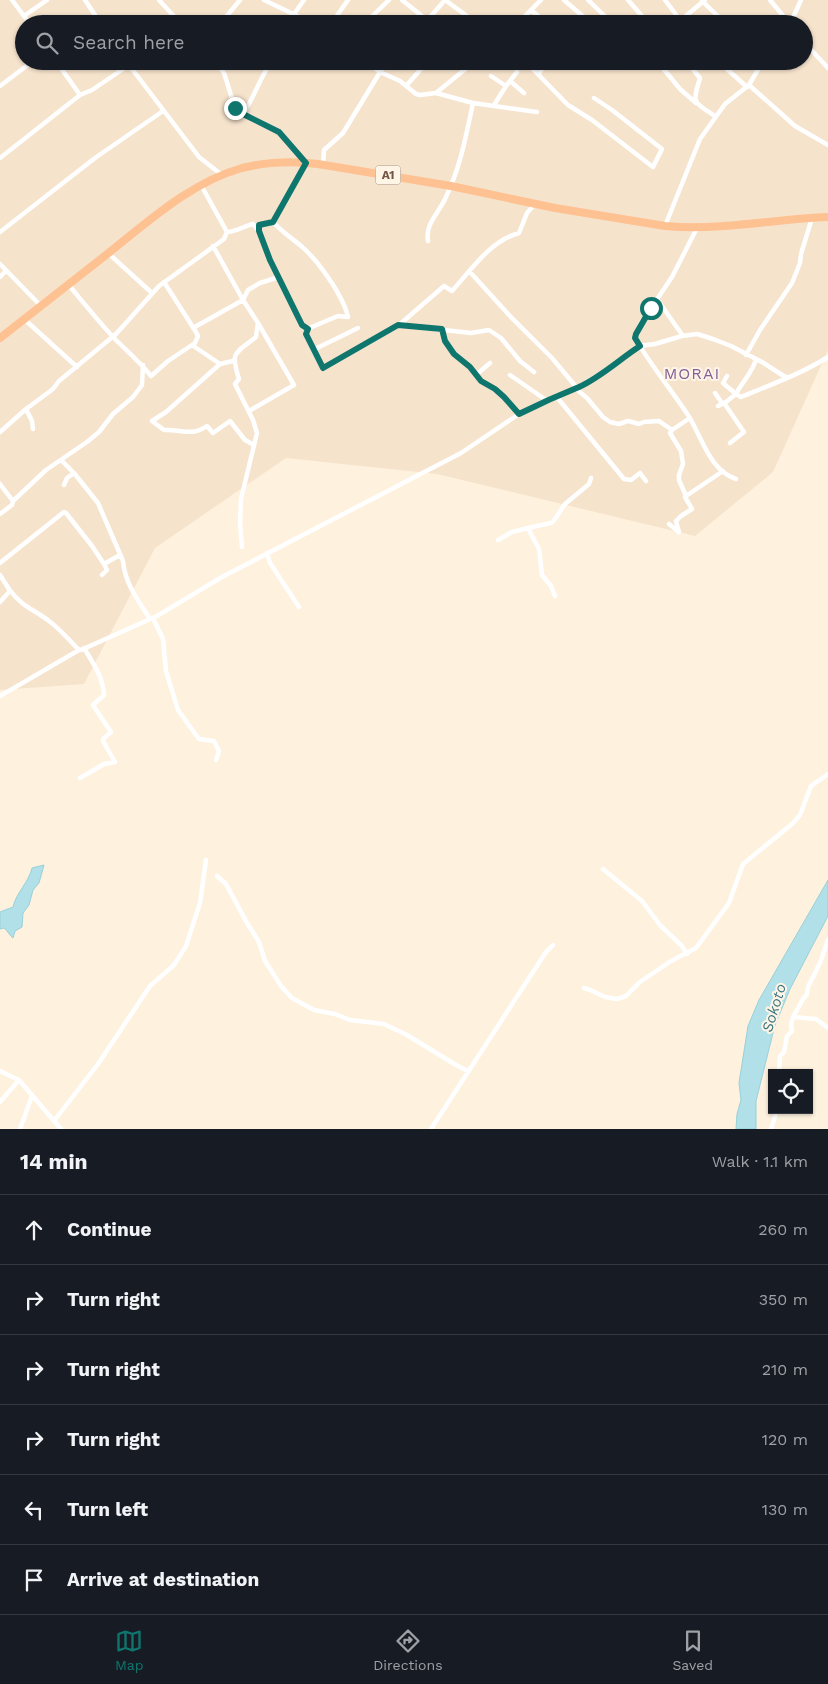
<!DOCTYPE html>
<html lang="en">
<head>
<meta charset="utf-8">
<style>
	body { margin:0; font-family:"Work Sans",sans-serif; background:#20242c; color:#f1f3f6 }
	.controls { position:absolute; right:15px; bottom:15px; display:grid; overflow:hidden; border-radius:0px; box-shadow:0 1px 4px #0004 }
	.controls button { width:45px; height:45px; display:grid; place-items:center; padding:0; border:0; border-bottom:1px solid #363941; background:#171b24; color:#f1f3f6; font:25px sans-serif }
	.stop { position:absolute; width:15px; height:15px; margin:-11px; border:4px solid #0f766e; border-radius:50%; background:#fff }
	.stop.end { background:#0f766e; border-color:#fff; box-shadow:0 1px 5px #0008 }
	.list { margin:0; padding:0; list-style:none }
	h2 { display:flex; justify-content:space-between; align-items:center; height:65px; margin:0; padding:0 20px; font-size:21px }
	h2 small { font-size:16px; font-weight:400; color:#9ea1a6 }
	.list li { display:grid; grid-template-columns:32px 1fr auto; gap:15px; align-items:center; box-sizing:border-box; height:70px; padding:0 20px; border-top:1px solid #363941 }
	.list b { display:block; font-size:19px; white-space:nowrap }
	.list em { font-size:16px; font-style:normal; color:#9ea1a6 }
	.icon { flex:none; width:28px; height:28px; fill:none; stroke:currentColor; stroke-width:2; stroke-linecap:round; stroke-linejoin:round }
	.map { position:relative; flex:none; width:828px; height:1129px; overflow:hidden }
	.search { position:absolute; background:#171b24; box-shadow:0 1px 4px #0004; left:15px; right:15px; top:15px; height:55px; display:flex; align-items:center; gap:12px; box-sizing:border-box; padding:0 18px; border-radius:28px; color:#9ea1a6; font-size:19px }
	.sheet { height:485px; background:#171b24 }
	nav { display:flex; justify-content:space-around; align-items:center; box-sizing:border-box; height:70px; border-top:1px solid #363941; background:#171b24; font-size:14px; color:#9ea1a6 }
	nav a { display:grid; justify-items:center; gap:2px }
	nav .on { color:#0f766e }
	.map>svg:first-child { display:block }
	.residential { fill:#f6e3cc; fill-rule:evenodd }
	.water { fill:#b2e0e8; stroke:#97d0da }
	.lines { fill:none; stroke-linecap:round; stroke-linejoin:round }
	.minor { stroke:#fff; stroke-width:4.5 }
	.trunk { stroke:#fec192; stroke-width:8 }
	.route { stroke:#0f766e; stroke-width:6 }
	.labels { text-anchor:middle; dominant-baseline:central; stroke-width:4; stroke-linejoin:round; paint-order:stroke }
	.shield { fill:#fff5e6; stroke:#9e8675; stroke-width:1 }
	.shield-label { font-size:12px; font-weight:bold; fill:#755645 }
	.water-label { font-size:15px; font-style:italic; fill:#3b7783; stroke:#fff5e6 }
	.quarter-label { font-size:16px; letter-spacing:1px; fill:#856099; stroke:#fff5e6 }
</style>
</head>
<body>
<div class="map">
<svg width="828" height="1129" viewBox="0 0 828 1129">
	<rect width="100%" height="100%" fill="#fef1de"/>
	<path class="residential" d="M0 0H828V350L773 472 695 536 437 474 286 458 155 548 84 684 0 690ZM24 24H804V61H24Z"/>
	<path class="water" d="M44 865 39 883 33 890 29 905 23 913 22 927 15 931 13 938C9 935 8 931 4 928L0 929V912L13 907C16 893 29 882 32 868Z
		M828 880V916L790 989 775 1025 756 1101V1129H736L737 1114 741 1100 739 1083 748 1026 759 1000Z"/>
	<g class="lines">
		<path class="minor" d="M12 0 30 24
			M85 0 101 24
			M159 0 181 24
			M264 0 314 24
			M402 0 432 24
			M445 0 478 24
			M564 0 592 24
			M588 0 613 24
			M628 0 649 24
			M665 0 680 20
			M770 0 790 24
			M702 1 726 24
			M531 10 548 24
			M294 14 304 0
			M24 16 47 0
			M220 24 240 0
			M331 24 348 0
			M364 24 389 0
			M424 24 445 0
			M517 24 541 0
			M628 24H632
			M676 24 705 0
			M790 24 801 0
			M804 42 828 68
			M56 61 80 95
			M126 61 199 157 222 175
			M215 61 224 73 235 108 243 114 279 131 306 163 273 222C281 231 290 237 300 245 317 259 343 295 348 317L338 316 307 329 302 325 270 260 259 231 253 224C244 226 236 232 227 232
			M365 61 380 72 400 81 416 94 420 95 436 93 473 103 537 112
			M525 61 568 105 592 120 653 167 662 149 612 110 594 98
			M606 61 616 68
			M657 61 680 89 696 103
			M686 61 700 78C692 104 693 101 715 116
			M718 61 747 87
			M539 74 546 61
			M491 76 506 86
			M510 81 524 93
			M749 85 795 126 828 145
			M0 86 33 61
			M406 86 428 61
			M436 93 475 61
			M494 105 506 86 517 72
			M243 114C254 98 260 77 272 61
			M0 158 80 95 92 90 129 65
			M323 165 324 150 343 133 380 72 390 61
			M665 226 700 139 725 104 749 85 763 61
			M698 226 672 277 641 323 635 338C650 364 669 387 686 412 701 433 708 470 736 479
			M259 231V225L273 222
			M0 232 95 158 163 111
			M428 241C425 224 438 214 445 199 460 169 466 136 473 103
			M213 246 243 300 258 323 256 337C235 354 230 351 239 379L235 384 253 420 257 433 241 499 240 523 242 547
			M108 253 152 293
			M0 264 41 306
			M470 272 509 315 552 358 577 388
			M0 277 6 271
			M68 284C83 302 98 321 115 339 127 351 140 362 151 376L168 361 195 343 198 336 196 332 164 282
			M657 299 683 336
			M24 319 77 367
			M399 325 471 333 489 330 501 338 520 361 534 372
			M193 328 243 300 248 290 260 283 279 277
			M307 329 306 333 313 350 358 328
			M442 329 445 341 455 354 470 367 481 381 505 397 519 414
			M192 345 220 364 233 361
			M313 350 323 368 399 325 444 286 452 291C472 269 490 241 519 233L527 213 535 204
			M746 355 760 330 792 283 800 263 801 254 812 218
			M220 364 166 412 152 421 164 430C181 429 191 437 207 426L213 433 230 421 245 440 254 445
			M476 375 490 363
			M510 375 546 400
			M727 376 723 383 736 394C742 382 753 372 756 359
			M575 388 587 398 603 417 610 422 619 424 628 421 639 424 644 422 659 421 672 430 670 433 681 451 683 464 679 475V480L686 496 723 471
			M715 393 722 403
			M556 396 624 479 631 480 640 473 646 481
			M724 403 744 432 730 443
			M718 406 726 402 736 394 741 397C770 385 801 374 828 357
			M26 409 32 421 33 429
			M249 411 294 385 258 323
			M672 430 690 418
			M0 432 26 409 53 389 59 381 116 334 159 286 224 239 227 232 201 185
			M61 460 74 473
			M0 484 13 501 12 505 0 514
			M64 485 67 478 74 473 98 503 123 561C125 584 138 600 150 619
			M13 501 46 470 87 442 99 432 113 414 133 397 142 385 143 365
			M669 524 679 532 676 521 681 516 692 509 685 497 686 494
			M528 528 551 523 555 519 565 504 589 484 591 478
			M498 540 512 532 528 528 539 549 542 575 551 586 555 596
			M267 553 270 563 299 607
			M0 563 64 512 66 513 92 546 104 564 107 570 102 575
			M104 564 120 555
			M0 575 9 589V592L0 602
			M9 589C23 608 32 608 49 621 60 629 69 640 78 649L81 650 157 616 222 577 461 453 519 414 546 400 577 388 619 362 639 346 655 344 682 336 697 334 713 339 731 346 762 362 787 378
			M153 618 163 639 166 671 178 710 199 739 214 741 219 751 216 760
			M0 696 79 650
			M80 778 104 764 115 762 103 741 104 738 111 732 93 705 104 695C103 677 93 663 84 648
			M603 869 642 901 660 925 682 946 687 954
			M217 876 226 884 247 923 259 942 265 961 281 986 292 998 314 1010 335 1014 350 1020 384 1024 407 1035 456 1065 468 1071
			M584 988 590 990 605 997 617 999 626 996 640 982 671 961 696 948 729 903 743 864 792 824 800 815 811 786 828 774
			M793 1017 803 999 807 994 808 987 820 963 828 940
			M0 1071 19 1080 61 1129
			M779 1073 780 1056 784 1052 787 1036 792 1031 791 1025 793 1017 816 1019 828 1028
			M0 1102 19 1080
			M54 1121 98 1064 150 986 174 965 186 946 200 903 206 860
			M20 1129 32 1096
			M431 1129 546 952 553 945
			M771 1129 777 1110"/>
		<path class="trunk" d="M0 338C37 309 74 280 111 251 151 219 192 182 242 168 266 162 293 161 318 164L451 186 555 208 665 226C720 231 774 219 828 217"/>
	</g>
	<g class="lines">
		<path class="route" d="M235 108 243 114 279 132 306 163 273 222 259 225V231L270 260 302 325 308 329 306 334 323 368 398 325 442 329 445 341 454 354 470 367 481 381 495 389 504 397 519 414C539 404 559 395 579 387 601 377 620 359 640 346L635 338 636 334 651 308"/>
	</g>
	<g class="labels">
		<rect class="shield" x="375.5" y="165.5" width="25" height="19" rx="4"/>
		<g class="shield-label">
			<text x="388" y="175">A1</text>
		</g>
		<g class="water-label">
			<text transform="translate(774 1008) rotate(-73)">Sokoto</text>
		</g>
		<g class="quarter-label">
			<text x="692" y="373">MORAI</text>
		</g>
	</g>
</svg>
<div class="controls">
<button><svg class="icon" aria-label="locate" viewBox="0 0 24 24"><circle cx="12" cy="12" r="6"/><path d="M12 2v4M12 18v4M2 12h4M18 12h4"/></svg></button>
</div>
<div class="stop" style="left:651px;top:308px"></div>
<div class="stop end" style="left:235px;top:108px"></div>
<div class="search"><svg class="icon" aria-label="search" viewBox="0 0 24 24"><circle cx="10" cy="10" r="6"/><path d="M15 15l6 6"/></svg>Search here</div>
</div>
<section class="sheet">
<h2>14 min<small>Walk · 1.1 km</small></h2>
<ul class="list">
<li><svg class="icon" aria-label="ahead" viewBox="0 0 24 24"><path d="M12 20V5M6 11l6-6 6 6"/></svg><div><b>Continue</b></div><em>260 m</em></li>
<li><svg class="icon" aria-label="right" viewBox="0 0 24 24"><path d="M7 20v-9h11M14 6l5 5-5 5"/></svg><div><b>Turn right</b></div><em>350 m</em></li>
<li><svg class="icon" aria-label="right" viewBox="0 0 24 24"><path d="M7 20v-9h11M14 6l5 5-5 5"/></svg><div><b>Turn right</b></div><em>210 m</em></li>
<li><svg class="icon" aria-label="right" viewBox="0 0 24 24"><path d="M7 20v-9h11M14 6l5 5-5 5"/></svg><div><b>Turn right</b></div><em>120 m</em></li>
<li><svg class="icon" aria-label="left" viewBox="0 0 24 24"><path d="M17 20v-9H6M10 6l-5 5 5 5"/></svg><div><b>Turn left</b></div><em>130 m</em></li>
<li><svg class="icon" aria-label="arrive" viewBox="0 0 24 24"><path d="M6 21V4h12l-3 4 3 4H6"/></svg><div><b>Arrive at destination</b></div></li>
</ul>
</section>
<nav>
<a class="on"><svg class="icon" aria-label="map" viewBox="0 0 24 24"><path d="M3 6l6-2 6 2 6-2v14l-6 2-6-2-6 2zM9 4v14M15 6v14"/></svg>Map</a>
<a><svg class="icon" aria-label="directions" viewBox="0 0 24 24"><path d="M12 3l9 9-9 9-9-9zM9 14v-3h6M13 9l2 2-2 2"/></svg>Directions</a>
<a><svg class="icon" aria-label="saved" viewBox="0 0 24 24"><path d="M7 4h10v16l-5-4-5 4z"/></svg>Saved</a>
</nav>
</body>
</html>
